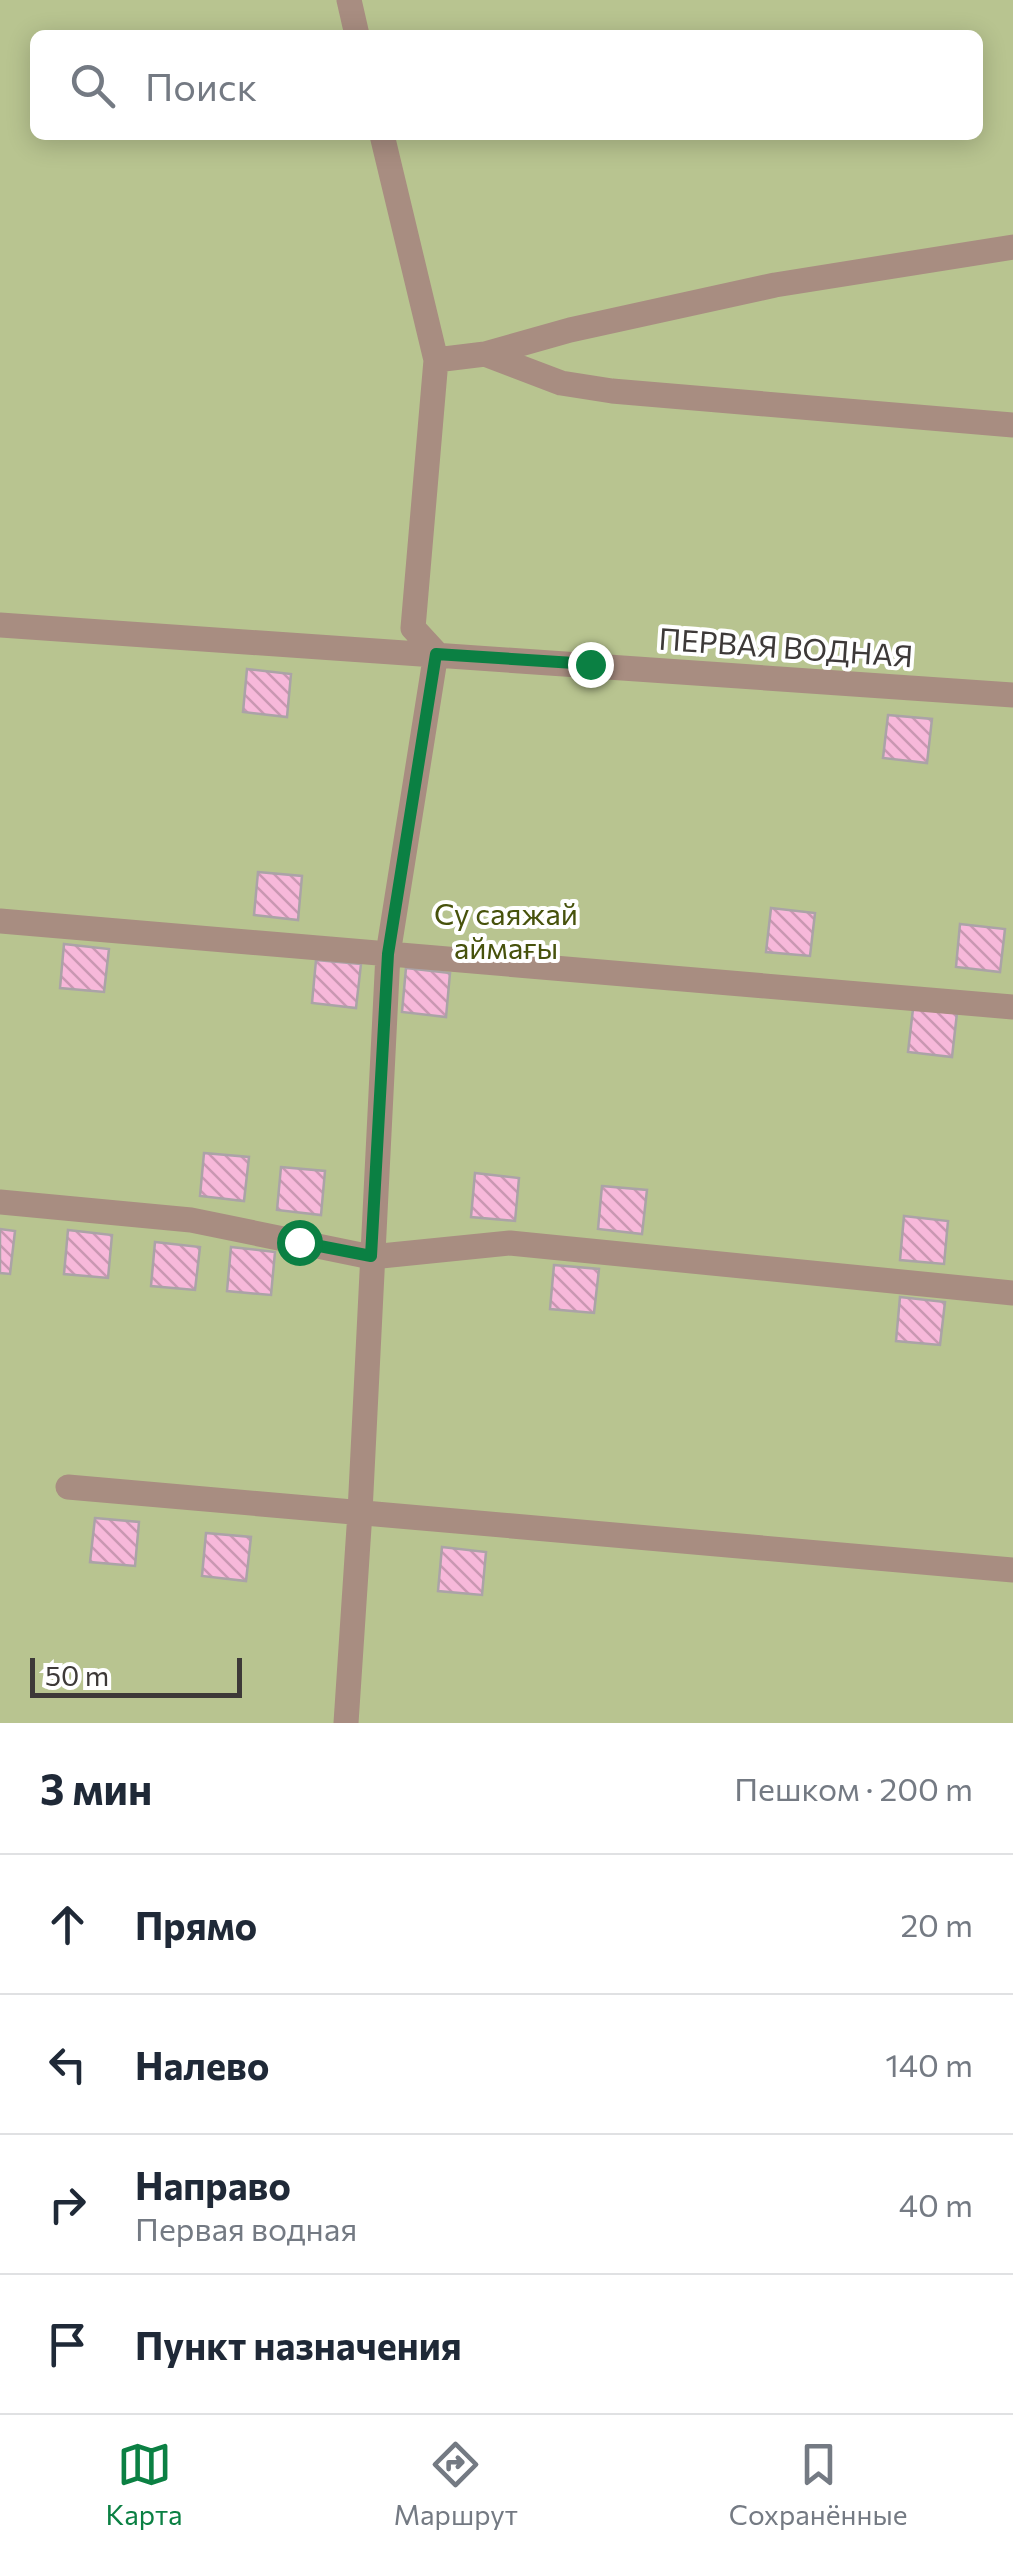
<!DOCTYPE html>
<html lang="ru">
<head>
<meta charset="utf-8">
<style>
	body { margin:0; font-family:Commissioner,sans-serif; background:#f6f6f7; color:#1f2937 }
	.scale { position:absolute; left:30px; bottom:25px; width:212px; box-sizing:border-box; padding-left:10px; border:5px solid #3d3938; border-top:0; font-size:28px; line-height:35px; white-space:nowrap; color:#3d3938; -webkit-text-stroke:8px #fff; paint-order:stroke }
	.stop { position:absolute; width:30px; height:30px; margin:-22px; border:8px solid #0b8043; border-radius:50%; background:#fff }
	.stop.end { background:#0b8043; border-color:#fff; box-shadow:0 2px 10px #0008 }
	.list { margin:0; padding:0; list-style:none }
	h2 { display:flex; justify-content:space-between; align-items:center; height:130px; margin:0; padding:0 40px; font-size:42px }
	h2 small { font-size:32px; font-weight:400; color:#747a83 }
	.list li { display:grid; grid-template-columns:65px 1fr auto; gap:30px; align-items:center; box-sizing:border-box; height:140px; padding:0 40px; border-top:2px solid #e0e1e3 }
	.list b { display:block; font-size:38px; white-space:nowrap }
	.list p { margin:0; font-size:32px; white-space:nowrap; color:#747a83 }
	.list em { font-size:32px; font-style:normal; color:#747a83 }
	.icon { flex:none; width:55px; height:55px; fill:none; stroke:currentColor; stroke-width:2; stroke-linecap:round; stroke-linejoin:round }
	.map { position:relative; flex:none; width:1013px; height:1723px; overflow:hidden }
	.search { position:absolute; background:#fff; box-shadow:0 5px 25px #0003; left:30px; right:30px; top:30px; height:110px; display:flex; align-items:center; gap:25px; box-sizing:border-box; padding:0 35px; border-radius:15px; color:#747a83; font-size:38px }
	.sheet { height:690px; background:#fff }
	nav { display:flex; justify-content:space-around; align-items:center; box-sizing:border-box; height:140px; border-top:2px solid #e0e1e3; background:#fff; font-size:28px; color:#747a83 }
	nav a { display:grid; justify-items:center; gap:5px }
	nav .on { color:#0b8043 }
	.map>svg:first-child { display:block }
	.green { fill:#b8c490; fill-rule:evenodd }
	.building { fill:url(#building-back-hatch); stroke:#aba3a7; stroke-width:2.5 }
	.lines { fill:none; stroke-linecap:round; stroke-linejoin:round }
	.minor { stroke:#a88d81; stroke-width:25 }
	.route { stroke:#0b8043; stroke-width:12 }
	.labels { text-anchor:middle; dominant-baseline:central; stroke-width:8; stroke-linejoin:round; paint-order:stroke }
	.street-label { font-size:30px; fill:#3d3938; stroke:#fff }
	.park-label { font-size:30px; fill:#47520c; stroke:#fff }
</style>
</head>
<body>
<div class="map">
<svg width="1013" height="1723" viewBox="0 0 1013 1723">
	<defs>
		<pattern id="building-back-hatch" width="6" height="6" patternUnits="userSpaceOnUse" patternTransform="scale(2.5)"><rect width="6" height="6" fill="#f7b8da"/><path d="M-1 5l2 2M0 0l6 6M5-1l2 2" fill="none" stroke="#c997b2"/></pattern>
	</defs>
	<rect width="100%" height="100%" fill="#eae1dd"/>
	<path class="green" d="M0 0H1013V1723H0ZM35 35H978V135H35Z"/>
	<path class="building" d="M247 669 291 674 287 717 243 712Z
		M888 715 932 719 927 763 883 758Z
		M258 872 302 876 298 920 254 915Z
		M771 908 815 913 810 956 766 952Z
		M960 924 1005 929 1000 972 956 967Z
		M64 944 109 949 104 992 60 988Z
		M316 960 361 964 356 1008 312 1003Z
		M406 968 450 973 446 1017 402 1012Z
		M913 1009 957 1013 952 1057 908 1052Z
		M204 1153 249 1157 244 1201 200 1196Z
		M281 1167 325 1171 321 1215 277 1210Z
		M475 1173 519 1178 515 1221 471 1217Z
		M602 1186 647 1190 642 1234 598 1229Z
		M904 1216 948 1221 944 1264 900 1260Z
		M0 1229 15 1231 10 1274 0 1273Z
		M68 1230 112 1235 108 1278 64 1274Z
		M155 1242 200 1247 195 1290 151 1286Z
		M231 1247 275 1252 271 1295 227 1291Z
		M554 1265 599 1269 594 1313 550 1309Z
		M900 1297 945 1302 940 1345 896 1341Z
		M95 1518 139 1522 135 1566 90 1562Z
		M206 1533 251 1537 246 1581 202 1576Z
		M442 1547 486 1552 482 1595 438 1591Z"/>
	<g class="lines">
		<path class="minor" d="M349 0 357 35
			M485 354 561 383 612 391 1013 425
			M436 360 485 354 570 330 775 285 1013 247
			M0 625 1013 695
			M0 921 1013 1007
			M0 1202 191 1220 371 1257 510 1243 1013 1293
			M68 1487 1013 1570
			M346 1723 360 1512 388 954 436 653 413 628 436 360 382 135"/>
	</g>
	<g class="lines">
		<path class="route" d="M299 1242 371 1256 388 954 436 654 590 664"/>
	</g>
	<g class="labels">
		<g class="street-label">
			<text transform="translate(786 646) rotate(4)">ПЕРВАЯ ВОДНАЯ</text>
		</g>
		<g class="park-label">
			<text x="506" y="912">Су саяжай<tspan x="506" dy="34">аймағы</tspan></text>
		</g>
	</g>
</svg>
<div class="scale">50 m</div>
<div class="stop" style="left:299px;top:1242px"></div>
<div class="stop end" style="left:590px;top:664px"></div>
<div class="search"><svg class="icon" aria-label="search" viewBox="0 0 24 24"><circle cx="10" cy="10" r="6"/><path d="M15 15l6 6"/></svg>Поиск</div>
</div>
<section class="sheet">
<h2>3 мин<small>Пешком · 200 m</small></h2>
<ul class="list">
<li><svg class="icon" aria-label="ahead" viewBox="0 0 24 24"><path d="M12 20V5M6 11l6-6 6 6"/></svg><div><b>Прямо</b></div><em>20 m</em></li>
<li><svg class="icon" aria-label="left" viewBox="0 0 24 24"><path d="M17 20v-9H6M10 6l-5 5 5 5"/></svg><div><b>Налево</b></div><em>140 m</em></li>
<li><svg class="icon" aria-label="right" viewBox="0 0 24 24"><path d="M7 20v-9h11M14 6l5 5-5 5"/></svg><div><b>Направо</b><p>Первая водная</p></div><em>40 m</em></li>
<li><svg class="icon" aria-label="arrive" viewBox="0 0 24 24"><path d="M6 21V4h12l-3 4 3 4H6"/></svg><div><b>Пункт назначения</b></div></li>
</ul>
</section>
<nav>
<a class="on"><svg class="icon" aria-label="map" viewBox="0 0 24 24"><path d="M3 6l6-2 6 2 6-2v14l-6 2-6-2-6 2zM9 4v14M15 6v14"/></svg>Карта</a>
<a><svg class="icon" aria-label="directions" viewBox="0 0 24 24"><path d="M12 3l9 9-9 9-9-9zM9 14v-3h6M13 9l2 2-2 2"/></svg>Маршрут</a>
<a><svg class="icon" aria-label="saved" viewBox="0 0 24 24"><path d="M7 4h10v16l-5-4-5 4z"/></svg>Сохранённые</a>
</nav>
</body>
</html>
